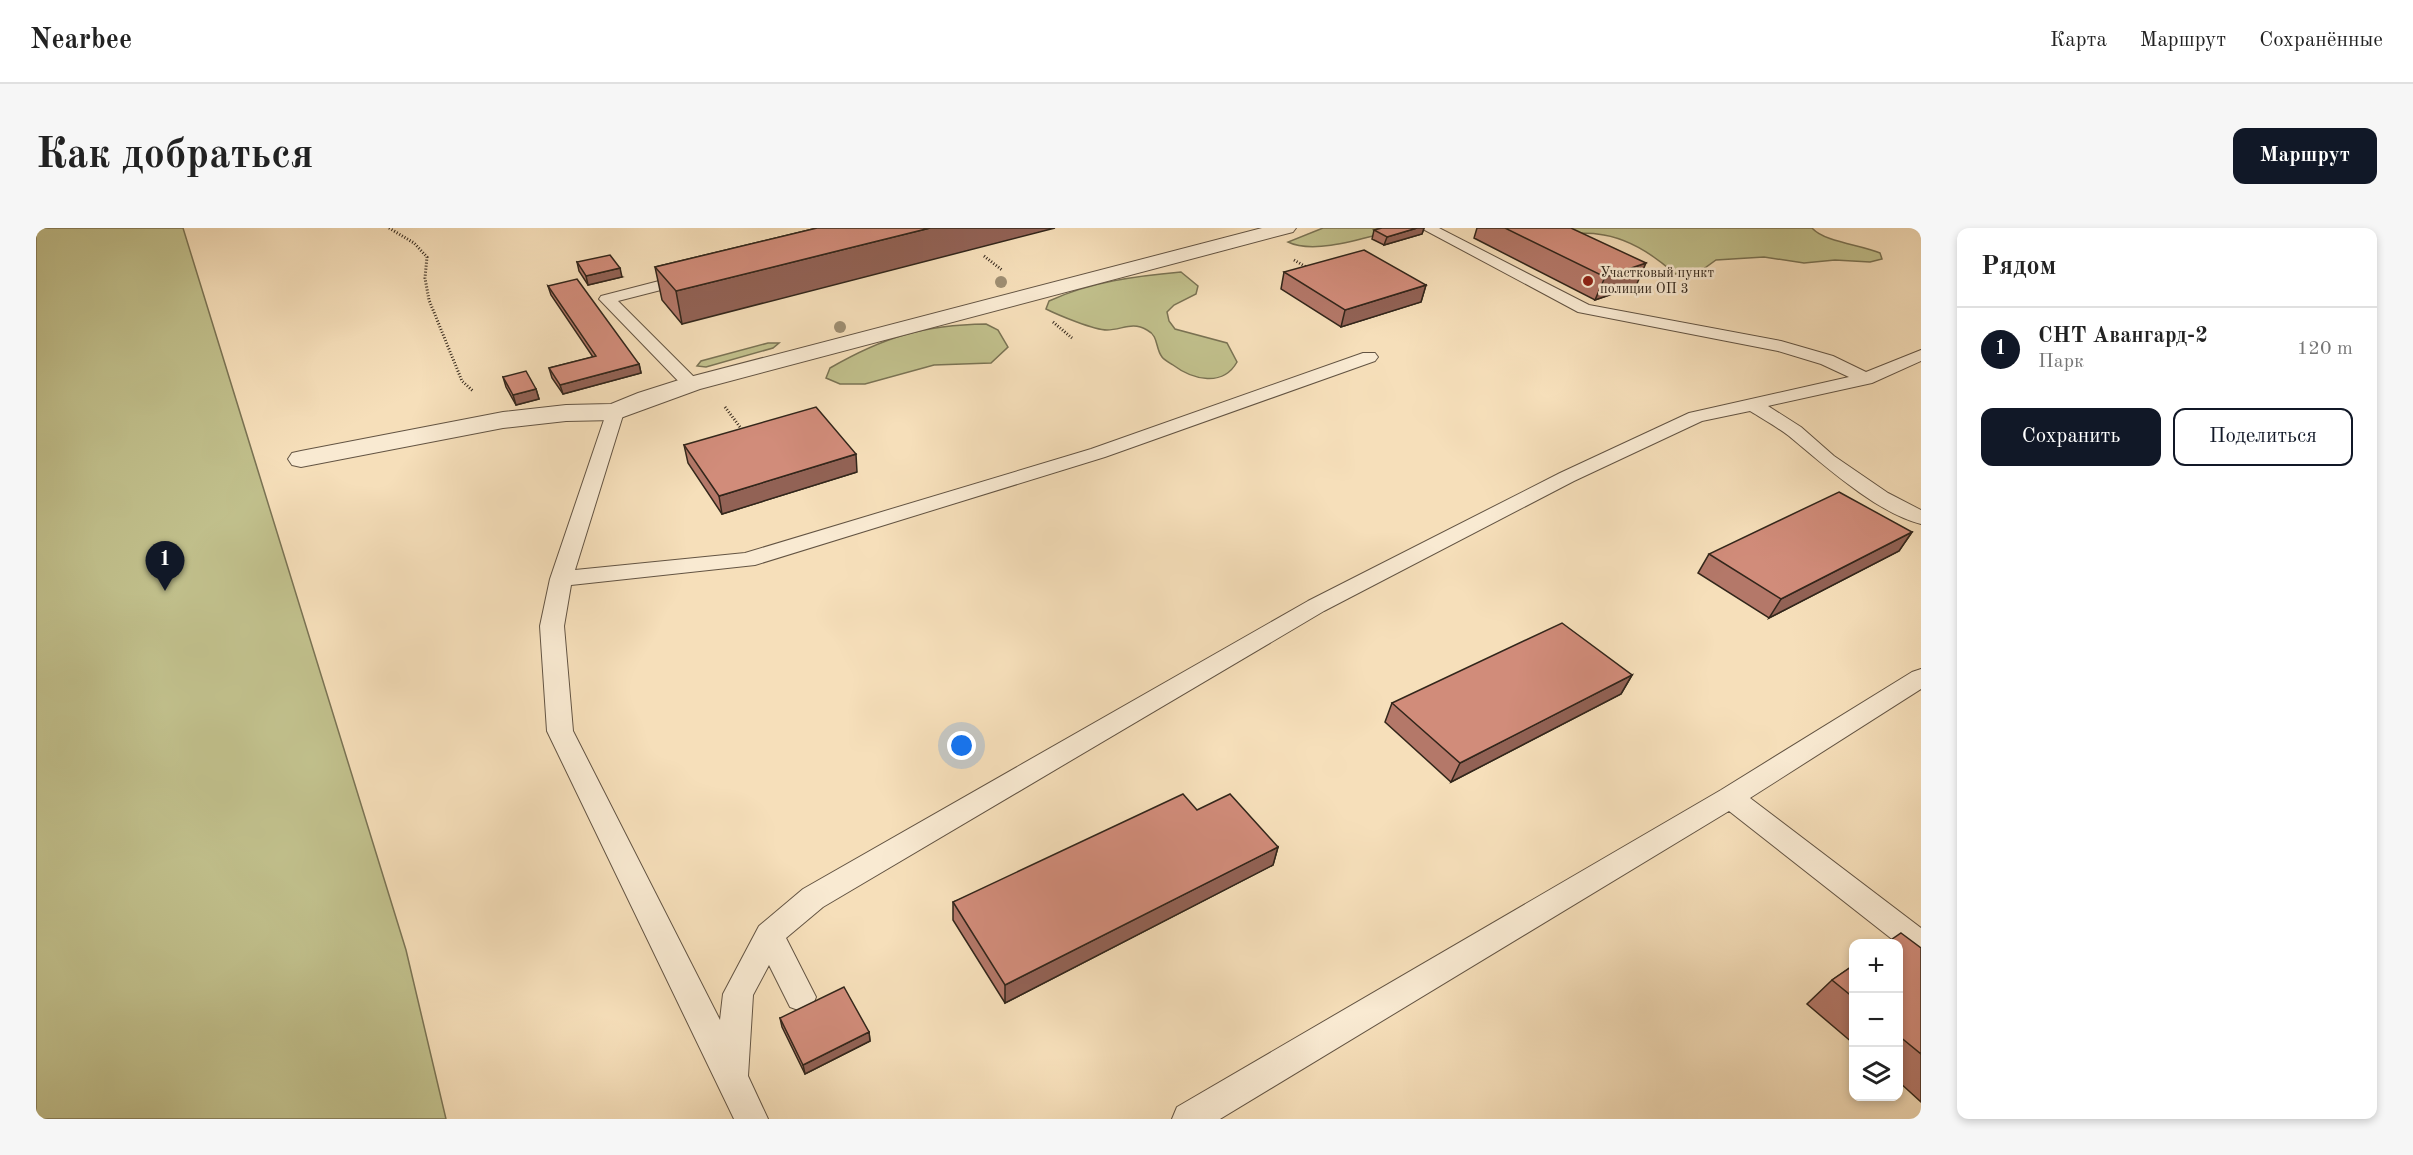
<!DOCTYPE html>
<html lang="ru">
<head>
<meta charset="utf-8">
<style>
	body { margin:0; font-family:"Old Standard TT",serif; background:#f6f6f6; color:#222 }
	.controls { position:absolute; right:18px; bottom:18px; display:grid; overflow:hidden; border-radius:12px; box-shadow:0 3px 9px #0003 }
	.controls button { width:54px; height:54px; display:grid; place-items:center; padding:0; border:0; border-bottom:2px solid #e0e0e0; background:#fff; color:#222; font:30px sans-serif }
	.you { position:absolute; left:926px; top:518px; width:21px; height:21px; margin:-15px; border:4px solid #fff; border-radius:50%; background:#1a73e8; box-shadow:0 0 0 9px #1a73e833 }
	.badge { display:grid; place-items:center; width:39px; height:39px; border-radius:50%; background:#111827; color:#fff; font-size:20px; font-weight:700 }
	.pin { position:absolute; translate:-50% -50px; filter:drop-shadow(0 2px 3px #0008) }
	.pin::after { content:''; position:absolute; top:32px; width:21px; height:18px; background:inherit; clip-path:polygon(0 0,100% 0,50% 100%) }
	.list { margin:0; padding:0; list-style:none }
	h2 { display:flex; justify-content:space-between; align-items:center; height:78px; margin:0; padding:0 24px; font-size:26px }
	h2 small { font-size:20px; font-weight:400; color:#767676 }
	.list li { display:grid; grid-template-columns:39px 1fr auto; gap:18px; align-items:center; box-sizing:border-box; height:84px; padding:0 24px; border-top:2px solid #e0e0e0 }
	.list b { display:block; font-size:22px; white-space:nowrap }
	.list p { margin:0; font-size:20px; white-space:nowrap; color:#767676 }
	.list em { font-size:20px; font-style:normal; color:#767676 }
	.actions { display:flex; gap:12px; padding:18px 24px }
	.actions a { flex:1; padding:14px 0; border:2px solid #111827; border-radius:12px; text-align:center; font-size:21px; color:#111827 }
	.actions .main { background:#111827; color:#fff }
	.icon { flex:none; width:33px; height:33px; fill:none; stroke:currentColor; stroke-width:2; stroke-linecap:round; stroke-linejoin:round }
	.map { position:relative; flex:none; width:1885px; height:891px; overflow:hidden; border-radius:12px }
	header { display:flex; align-items:center; gap:36px; box-sizing:border-box; height:84px; padding:0 30px; background:#fff; border-bottom:2px solid #e0e0e0 }
	header strong { font-size:28px }
	nav { display:flex; gap:33px; margin-inline-start:auto; font-size:21px }
	.intro { display:flex; align-items:center; justify-content:space-between; box-sizing:border-box; height:144px; padding:0 36px }
	h1 { margin:0; font-size:42px }
	.button { padding:15px 27px; border-radius:12px; background:#111827; color:#fff; font-size:21px; font-weight:700 }
	main { display:flex; gap:36px; padding:0 36px }
	aside { flex:1; background:#fff; border-radius:12px; box-shadow:0 3px 9px #0003 }
	.map>svg:first-child { display:block }
	.green { fill:#c1c08c; stroke:#7a7354; stroke-width:1.5 }
	.lines { fill:none; stroke-linecap:round; stroke-linejoin:round }
	.service-casing { stroke:#635443; stroke-width:2 }
	.minor-casing { stroke:#635443; stroke-width:2 }
	.path { stroke:#32261b; stroke-width:3; stroke-dasharray:1 2; stroke-linecap:butt }
	.service { fill:#f9ead2; fill-rule:evenodd }
	.minor { fill:#f9ead2; fill-rule:evenodd }
	.tree { fill:#9e8e72 }
	.wall { fill:#b47869; stroke:#32261b; stroke-width:1.5 }
	.shaded-wall { fill:#926255; stroke:#32261b; stroke-width:1.5 }
	.building { fill:#d18c7a; stroke:#32261b; stroke-width:1.5 }
	.poi-dot { fill:#8f2418; stroke:#f9ead2; stroke-width:2 }
	.labels { text-anchor:middle; dominant-baseline:central; stroke-width:5; stroke-linejoin:round; paint-order:stroke }
	.far-poi-label { font-size:14px; fill:#32261b; stroke:#f9ead2; text-anchor:start }
</style>
</head>
<body>
<header>
<strong>Nearbee</strong>
<nav><a>Карта</a><a>Маршрут</a><a>Сохранённые</a></nav>
</header>
<div class="intro"><h1>Как добраться</h1><a class="button">Маршрут</a></div>
<main>
<div class="map">
<svg width="1885" height="891" viewBox="0 0 1885 891">
	<rect width="100%" height="100%" fill="#f6dfba"/>
	<filter id="stains"><feTurbulence type="fractalNoise" baseFrequency=".00333" numOctaves="4"/><feColorMatrix values="0 0 0 0 .2 0 0 0 0 .09 0 0 0 0 .02 0 0 0 .5 -.17"/></filter>
	<radialGradient id="worn" r=".72"><stop offset=".6" stop-color="#630" stop-opacity="0"/><stop offset="1" stop-color="#630" stop-opacity=".3"/></radialGradient>
	<path class="green" d="M0 0H147L370 722 410 891H0Z
		M1287 0H1358L1356 3C1328 10 1278 27 1252 14Z
		M1506 0H1776C1788 14 1826 17 1844 25L1846 31 1834 34 1799 32 1768 35 1728 29 1680 32 1666 42 1639 46C1618 27 1591 9 1561 6 1544 4 1522 7 1506 0Z
		M1145 44 1162 58 1160 66 1138 77 1131 84 1133 93 1139 101 1191 115 1201 134C1187 159 1157 152 1137 137 1134 135 1128 132 1126 129 1119 120 1123 108 1111 102 1096 93 1086 102 1071 102 1058 102 1022 87 1010 81L1013 73C1054 54 1100 48 1145 44Z
		M950 96 962 102 972 119 955 135 898 137 829 156H804L790 150 794 140C848 109 887 97 950 96Z
		M732 115H743L737 120 670 139 661 138 665 133Z"/>
	<g class="lines">
		<defs>
			<path id="service" d="M1385 0H1403L1553 77 1745 113 1797 128 1830 144 1885 122V133L1836 155 1732 178 1765 199 1798 228 1852 265 1885 282V296C1841 285 1788 237 1753 208 1741 199 1727 191 1714 183L1666 193 1538 253 1288 383 787 679 750 710 780 769 776 779 765 783 754 779 733 737 717 767 712 848 732 891H698L511 503 504 398 514 351 572 180H586L588 184 539 342 709 325 1055 221 1327 125H1339L1342 129 1339 133 1069 229 719 337 535 357 528 398 537 503 684 792 687 766 723 698 767 661 1272 373 1524 245 1653 185 1813 149 1785 136 1742 123 1542 84Z
				M654 45 660 47 662 50 660 53 582 73 661 152 664 156 661 160H649L563 71 565 68Z
				M1885 441V461L1714 570 1885 700V730L1875 726 1693 583 1184 891H1136L1141 879 1685 562 1876 444Z"/>
			<path id="minor" d="M1226 0H1260L1257 4 664 161 579 192 530 193 467 200 265 239 256 237 252 231 256 225 265 223 467 184 530 177 575 176 602 165 646 151Z"/>
		</defs>
		<use href="#service" class="service-casing"/>
		<use href="#minor" class="minor-casing"/>
		<path class="path" d="M353 0 378 15 391 29 389 50 393 72 426 153 437 163
			M948 28 966 42
			M1258 32 1272 40
			M1017 94 1036 110
			M689 179 707 203"/>
		<use href="#service" class="service"/>
		<use href="#minor" class="minor"/>
	</g>
	<g class="tree">
		<circle cx="965" cy="54" r="6"/>
		<circle cx="804" cy="99" r="6"/>
	</g>
	<path class="wall" d="M781 0 646 96 626 72 619 39Z
		M1346 0H1388L1386 6 1348 17 1336 11 1338 2Z
		M1441 0H1535L1600 58 1559 72 1438 10Z
		M541 34 586 49 552 57 543 43Z
		M1248 44 1390 57 1385 74 1305 99 1245 61Z
		M512 58 603 136 605 145 527 166 516 150 513 140 557 129 515 67Z
		M467 149 500 161 503 171 480 177 470 159Z
		M648 217 821 244 686 286 652 235Z
		M1876 304 1863 323 1733 390 1662 345 1673 326Z
		M1596 447 1585 466 1415 554 1349 494 1356 475Z
		M1161 582 1242 619 1237 637 969 775 917 692V674Z
		M1863 716 1885 720V874L1863 854Z
		M1818 737V816L1771 776 1796 752Z
		M744 790 833 804 834 813 769 846 746 799Z"/>
	<path class="shaded-wall" d="M894 0H1019L646 96 640 63Z
		M1381 0H1388L1386 6 1348 17 1351 9Z
		M1610 35 1600 58 1559 72 1569 49Z
		M584 40 586 49 552 57 550 48Z
		M1390 57 1385 74 1305 99 1309 82Z
		M603 136 605 145 527 166 524 157Z
		M500 161 503 171 480 177 477 167Z
		M820 226 821 244 686 286 683 268Z
		M1876 304 1863 323 1733 390 1745 371Z
		M1596 447 1585 466 1415 554 1424 535Z
		M1242 619 1237 637 969 775V757Z
		M833 804 834 813 769 846 767 837Z"/>
	<path class="building" d="M781 0H894L640 63 619 39Z
		M1346 0H1381L1351 9 1338 2Z
		M1469 0H1535L1610 35 1569 49Z
		M1328 22 1390 57 1309 82 1248 44Z
		M574 27 584 40 550 48 541 34Z
		M541 51 603 136 524 157 513 140 560 128 512 58Z
		M490 143 500 161 477 167 467 149Z
		M780 179 820 226 683 268 648 217Z
		M1803 264 1876 304 1745 371 1673 326Z
		M1526 395 1596 447 1424 535 1356 475Z
		M1147 566 1161 582 1194 566 1242 619 969 757 917 674Z
		M1865 705 1885 720V826L1863 808V716H1849Z
		M1818 737V770L1796 752Z
		M808 759 833 804 767 837 744 790Z"/>
	<circle class="poi-dot" cx="1552" cy="53" r="6"/>
	<g class="labels">
		<g class="far-poi-label">
			<text x="1564" y="45">Участковый пункт<tspan x="1564" dy="16">полиции ОП 3</tspan></text>
		</g>
	</g>
	<rect width="100%" height="100%" filter="url(#stains)"/>
	<rect width="100%" height="100%" fill="url(#worn)"/>
</svg>
<div class="controls">
<button>+</button>
<button>−</button>
<button><svg class="icon" aria-label="layers" viewBox="0 0 24 24"><path d="M12 4l9 5-9 5-9-5zM3 14l9 5 9-5"/></svg></button>
</div>
<div class="you"></div>
<div class="pin badge" style="left:129px;top:363px">1</div>
</div>
<aside>
<h2>Рядом<small></small></h2>
<ul class="list">
<li><span class="badge">1</span><div><b>СНТ Авангард-2</b><p>Парк</p></div><em>120 m</em></li>
</ul>
<div class="actions"><a class="main">Сохранить</a><a>Поделиться</a></div>
</aside>
</main>
</body>
</html>
